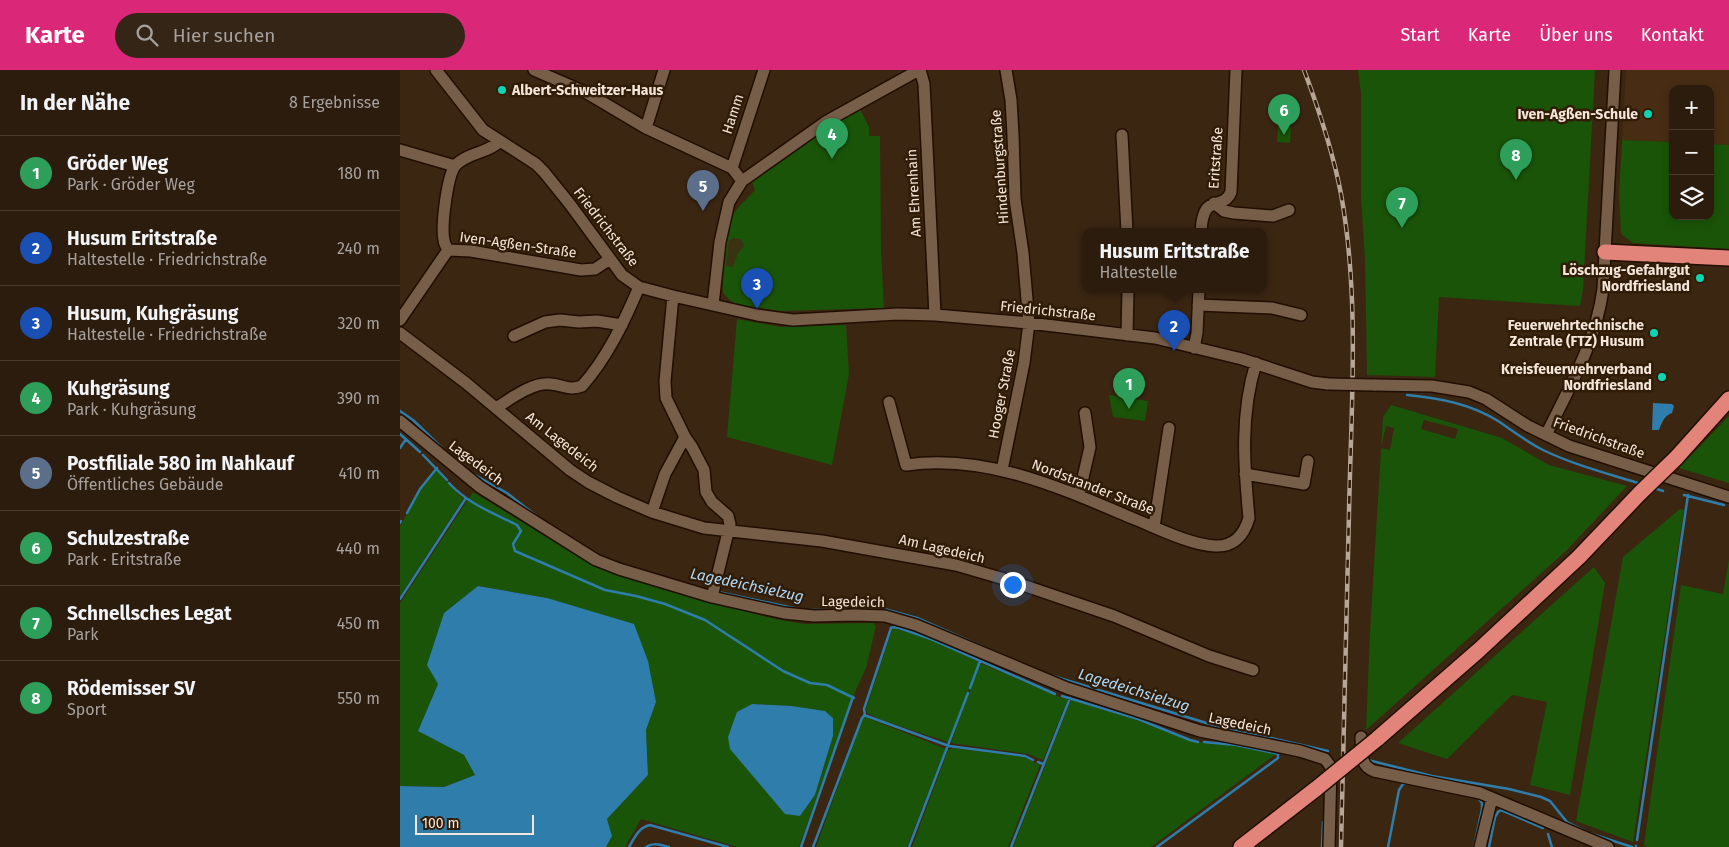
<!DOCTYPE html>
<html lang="de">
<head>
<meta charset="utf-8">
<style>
	body { margin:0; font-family:"Fira Sans",sans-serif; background:#342517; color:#f1f3f6 }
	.controls { position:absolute; right:15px; top:15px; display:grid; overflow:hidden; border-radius:10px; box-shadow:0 2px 8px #0003 }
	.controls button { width:45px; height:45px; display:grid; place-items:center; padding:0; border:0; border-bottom:1px solid #483a2e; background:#2c1c0e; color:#f1f3f6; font:25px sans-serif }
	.scale { position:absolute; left:15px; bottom:12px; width:119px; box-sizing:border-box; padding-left:5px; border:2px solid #f5e6da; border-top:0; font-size:14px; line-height:18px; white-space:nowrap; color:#f5e6da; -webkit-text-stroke:4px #311c08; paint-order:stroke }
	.you { position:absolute; left:612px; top:514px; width:18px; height:18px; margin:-12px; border:4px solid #fff; border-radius:50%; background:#1a73e8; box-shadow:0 0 0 8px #1a73e833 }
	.badge { display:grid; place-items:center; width:32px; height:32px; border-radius:50%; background:#db2777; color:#fff; font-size:16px; font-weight:700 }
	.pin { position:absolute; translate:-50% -41px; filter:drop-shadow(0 1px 2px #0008) }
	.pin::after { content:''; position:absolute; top:26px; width:18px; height:15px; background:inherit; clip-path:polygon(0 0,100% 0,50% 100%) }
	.popup { position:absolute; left:682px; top:158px; width:185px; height:65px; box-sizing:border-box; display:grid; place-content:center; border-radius:10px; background:#2c1c0e; filter:drop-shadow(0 1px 4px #0005); font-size:16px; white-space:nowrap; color:#a6a19e }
	.popup b { font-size:19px; color:#f1f3f6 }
	.popup::after { content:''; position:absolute; left:50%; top:100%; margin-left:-10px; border:10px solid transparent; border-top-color:#2c1c0e }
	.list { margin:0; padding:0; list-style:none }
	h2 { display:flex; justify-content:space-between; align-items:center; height:65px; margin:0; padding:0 20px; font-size:21px }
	h2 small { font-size:16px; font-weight:400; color:#a6a19e }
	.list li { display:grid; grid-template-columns:32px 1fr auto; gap:15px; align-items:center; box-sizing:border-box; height:75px; padding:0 20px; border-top:1px solid #483a2e }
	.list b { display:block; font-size:19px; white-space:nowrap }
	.list p { margin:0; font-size:16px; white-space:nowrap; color:#a6a19e }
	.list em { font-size:16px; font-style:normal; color:#a6a19e }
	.icon { flex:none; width:28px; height:28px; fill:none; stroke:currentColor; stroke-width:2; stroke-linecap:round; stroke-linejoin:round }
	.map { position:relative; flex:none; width:1329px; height:777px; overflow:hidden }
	header { display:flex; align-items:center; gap:30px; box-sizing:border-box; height:70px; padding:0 25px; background:#db2777; color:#fff }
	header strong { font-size:24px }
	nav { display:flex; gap:28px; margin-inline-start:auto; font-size:18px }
	.search { width:350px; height:45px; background:#342517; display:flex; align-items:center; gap:12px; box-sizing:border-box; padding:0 18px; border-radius:28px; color:#a6a19e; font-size:19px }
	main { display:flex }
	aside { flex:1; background:#2c1c0e }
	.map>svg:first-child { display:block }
	.built { fill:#482d14 }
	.green { fill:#1a5408; fill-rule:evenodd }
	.sand { fill:#3b3212 }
	.water { fill:#2e7dab }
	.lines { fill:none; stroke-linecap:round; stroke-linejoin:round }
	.stream { stroke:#2e7dab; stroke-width:2.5 }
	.minor-casing { stroke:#210e00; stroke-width:14 }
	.highway-casing { stroke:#210e00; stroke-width:18 }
	.minor { stroke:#775e49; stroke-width:11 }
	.highway { stroke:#e28479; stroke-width:15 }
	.rail-casing { stroke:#b7a697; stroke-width:4.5 }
	.rail { stroke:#311c08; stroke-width:2.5; stroke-dasharray:8; stroke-linecap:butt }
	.minor-bridge-casing { stroke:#210e00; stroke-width:14; stroke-linecap:butt }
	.highway-bridge-casing { stroke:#210e00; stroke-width:18; stroke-linecap:butt }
	.minor-bridge { stroke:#775e49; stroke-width:11 }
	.highway-bridge { stroke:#e28479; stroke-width:15 }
	.poi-dot { fill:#0bd5b5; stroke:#311c08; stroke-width:2 }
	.labels { text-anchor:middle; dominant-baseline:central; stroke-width:5; stroke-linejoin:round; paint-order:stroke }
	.poi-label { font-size:14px; font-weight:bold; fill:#f5e6da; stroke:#311c08; text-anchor:end }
	.street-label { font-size:14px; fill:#f5e6da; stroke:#311c08 }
	.water-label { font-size:15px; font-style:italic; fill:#abd8f7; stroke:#311c08 }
</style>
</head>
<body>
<header>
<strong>Karte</strong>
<div class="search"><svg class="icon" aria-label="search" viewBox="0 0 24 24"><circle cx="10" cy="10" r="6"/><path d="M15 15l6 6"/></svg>Hier suchen</div>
<nav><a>Start</a><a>Karte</a><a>Über uns</a><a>Kontakt</a></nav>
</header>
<main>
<aside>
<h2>In der Nähe<small>8 Ergebnisse</small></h2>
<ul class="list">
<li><span class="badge" style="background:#2e9e5b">1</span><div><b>Gröder Weg</b><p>Park · Gröder Weg</p></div><em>180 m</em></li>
<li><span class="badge" style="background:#1a4fb4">2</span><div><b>Husum Eritstraße</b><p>Haltestelle · Friedrichstraße</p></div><em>240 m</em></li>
<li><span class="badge" style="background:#1a4fb4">3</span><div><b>Husum, Kuhgräsung</b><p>Haltestelle · Friedrichstraße</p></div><em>320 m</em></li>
<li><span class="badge" style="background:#2e9e5b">4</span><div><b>Kuhgräsung</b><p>Park · Kuhgräsung</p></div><em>390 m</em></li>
<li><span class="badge" style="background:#5c6f8a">5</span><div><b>Postfiliale 580 im Nahkauf</b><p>Öffentliches Gebäude</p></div><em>410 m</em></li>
<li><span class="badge" style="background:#2e9e5b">6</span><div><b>Schulzestraße</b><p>Park · Eritstraße</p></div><em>440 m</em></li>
<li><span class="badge" style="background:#2e9e5b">7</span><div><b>Schnellsches Legat</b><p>Park</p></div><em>450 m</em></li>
<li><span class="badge" style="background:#2e9e5b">8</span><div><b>Rödemisser SV</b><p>Sport</p></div><em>550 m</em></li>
</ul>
</aside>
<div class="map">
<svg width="1329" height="777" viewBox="0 0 1329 777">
	<rect width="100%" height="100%" fill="#3b2612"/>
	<path class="built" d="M1226 0H1329V75L1310 74V19H1273V72L1222 70Z"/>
	<path class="green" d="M958 0H1195L1183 219 1180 236 1039 227 1035 307 967 305 965 190 961 125V23Z
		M460 39 469 57V66H480L481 179 484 238 380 241 334 234 323 223C322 203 322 168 330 150 333 141 348 128 355 120L352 112 430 55Z
		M878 57H891L890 73 877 72Z
		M1222 70 1273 72V146H1310V74L1329 75V179L1233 173 1221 164 1219 124Z
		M337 249 381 257 446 255 449 304 432 395 327 367Z
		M709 325 748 331 745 351 713 347Z
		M991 335 1102 368 1149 395 1227 416 1167 480 966 660 970 562 983 347ZM1024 350 1058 359 1055 369 1021 359ZM986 356 994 358 990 380 981 378Z
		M1329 346V413L1279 398Z
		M37 400 58 424 64 428 0 526V456L21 419Z
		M73 422 196 497 309 532 375 549 404 554 473 553 476 556 466 598 455 622 399 777H337L241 749 225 777H206L212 766 207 749 248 705 246 660 256 632 147 528 78 516 44 543 38 614 18 661 64 685 75 705 44 717 0 716V533ZM352 634 392 636 424 641 433 648V666L415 725 400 746Z
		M1280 439 1284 440 1233 772 1176 751 1223 487Z
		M1329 489V777H1248L1244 775 1281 515 1323 524Z
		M1194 497 1205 513 1170 725 1130 715 1147 632 1112 625 1047 689 998 673Z
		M494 558 531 570 579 592 548 674 545 671 481 650 467 643 466 639 492 560Z
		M580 593 662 628 668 629 643 690 628 684 551 673Z
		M671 630 731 648 790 671 835 676 876 684 751 777H613Z
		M465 647 546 679 507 777H416L462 649Z
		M553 678 624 687 640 695 608 777H512L548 680Z"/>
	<path class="sand" d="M333 168 341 169 344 176 338 183 333 197 326 196 329 170Z"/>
	<path class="water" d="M1253 333 1272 334 1274 336 1272 343C1264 346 1262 352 1259 360H1252Z
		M78 516 147 528 234 554 248 591 256 632 246 660 248 705 207 749 212 766 206 777H0V716L44 717 75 705 64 685 18 661 38 614 27 595 44 543Z
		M352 634 392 636 425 641 433 648V666L415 725 400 746 385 744 330 679 328 667 337 642Z"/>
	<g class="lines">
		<path class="stream" d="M1007 325C1039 328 1071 334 1098 351 1113 361 1127 372 1143 380 1174 395 1209 404 1241 414
			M0 341 13 350 42 378
			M0 364 20 382
			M0 378 6 369
			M23 385 47 410
			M73 404 107 423 139 448
			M49 413C67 433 93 443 117 455L121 461 113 474 115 481 205 520 236 526 265 534 305 550 383 601 410 613 427 615 454 628
			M1254 418 1263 421
			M1284 425 1324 435
			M7 443 20 419 37 398
			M0 453 1 451
			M318 522 398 539
			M0 529 66 428
			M456 539H484L517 548 599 584
			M411 540H435
			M653 606 813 655 928 681
			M570 618 580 591
			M662 626 738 649 790 670 798 672
			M464 645 549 676 625 686 633 690
			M968 690 1032 706 1109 719 1141 727 1150 731 1167 752 1189 763 1232 777
			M638 692 643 694
			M1148 764 1152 777
			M1237 770 1288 425
			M229 777C235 767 238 758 250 755L328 777
			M246 777C254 772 261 775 269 777
			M401 777 453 627
			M413 777 462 648 465 645 464 639 491 558 494 557 499 558 531 569 655 624
			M509 777 568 623
			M611 777 670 628
			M757 777 878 688V684L875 683 836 675 804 672
			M922 777 923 752
			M988 777 999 720 1003 714 1006 713
			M1074 777 1082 739V733L1078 728
			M1089 777 1095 747 1098 742 1101 740 1143 758
			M1236 777V776"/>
		<defs>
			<path id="minor" d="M36 0 83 60 136 94 144 102 169 133 222 205 239 217 273 226 357 245 393 250 498 244 535 245 629 253 755 268 842 289 912 312 928 314
				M134 0 187 23 246 58 332 98 342 111
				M520 0 524 14 535 245
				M246 58 264 0
				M722 65 727 162
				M0 80 55 96
				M332 98 364 0
				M814 133 824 141 834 143 873 146 889 140
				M801 162C803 120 822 143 831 122L836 0
				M48 180 71 181 181 200 195 199 210 189
				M273 226 265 311 266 328 285 367 292 377 304 400 306 422 312 432 328 446 330 454 312 527
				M313 235 320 172 329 132 342 111 427 51 519 0
				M798 235 872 238 901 245
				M0 250 48 180C47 177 44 174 44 170 41 157 47 107 55 96 66 83 88 83 99 72
				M0 263 66 313 170 400 188 412 217 427 252 442 304 458 422 471 556 495 611 511 714 546 809 586 853 600
				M727 265 728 220
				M114 266 145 252 160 250 179 252 197 251 222 255
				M794 278 797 263 799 220
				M974 315 1032 316 1069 322 1086 329 1128 356 1169 376 1329 427
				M489 332 506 395C585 383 661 418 732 448 755 457 790 475 815 476 834 477 844 465 849 448 844 395 840 344 856 293
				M96 338C110 329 134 311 151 314 164 315 168 321 182 316 207 288 224 252 239 217
				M0 351 80 417 196 490 219 499 312 527 384 543 414 546 455 545 485 546 516 555 667 618 800 661 900 681 925 689 931 697 929 777
				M1146 365C1169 318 1196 272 1203 219L1215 0
				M602 400 624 293 629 253 623 183 615 129 613 65 611 30 606 0
				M845 404 904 414 908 391
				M679 425 690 377 685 343
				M252 442 265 404 285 367
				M754 457 769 358
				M961 667C962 682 959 695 974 701L1080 723 1208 777
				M1080 777 1092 728"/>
			<path id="highway" d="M1205 182 1329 188
				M1276 388 1329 329
				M977 669 1079 580 1179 487 1240 423
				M841 777 917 718"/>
		</defs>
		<use href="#minor" class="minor-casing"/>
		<use href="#highway" class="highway-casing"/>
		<use href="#minor" class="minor"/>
		<use href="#highway" class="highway"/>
		<defs>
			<path id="rail" d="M904 0C919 40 933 82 941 124 960 228 951 338 949 443 946 554 943 665 941 777"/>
		</defs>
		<use href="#rail" class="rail-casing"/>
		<use href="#rail" class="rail"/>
		<defs>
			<path id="minor-bridge" d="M928 314 974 315"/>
			<path id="highway-bridge" d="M1240 423 1276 388
				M917 718 977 669"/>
		</defs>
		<use href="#minor-bridge" class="minor-bridge-casing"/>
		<use href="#highway-bridge" class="highway-bridge-casing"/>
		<use href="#minor-bridge" class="minor-bridge"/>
		<use href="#highway-bridge" class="highway-bridge"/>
	</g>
	<g class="poi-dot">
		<circle cx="102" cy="20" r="5"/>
		<circle cx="1248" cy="44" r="5"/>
		<circle cx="1300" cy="208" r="5"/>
		<circle cx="1254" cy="263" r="5"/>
		<circle cx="1262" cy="307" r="5"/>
	</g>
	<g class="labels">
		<g class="poi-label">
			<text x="112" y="20" text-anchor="start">Albert-Schweitzer-Haus</text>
			<text x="1238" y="44">Iven-Agßen-Schule</text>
			<text x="1290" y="200">Löschzug-Gefahrgut<tspan x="1290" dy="16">Nordfriesland</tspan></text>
			<text x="1244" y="255">Feuerwehrtechnische<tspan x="1244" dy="16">Zentrale (FTZ) Husum</tspan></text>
			<text x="1252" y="299">Kreisfeuerwehrverband<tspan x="1252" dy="16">Nordfriesland</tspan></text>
		</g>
		<g class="street-label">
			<text transform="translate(333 44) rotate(-72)">Hamm</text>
			<text transform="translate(816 88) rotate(-86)">Eritstraße</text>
			<text transform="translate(600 97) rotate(-94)">Hindenburgstraße</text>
			<text transform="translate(514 123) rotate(-93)">Am Ehrenhain</text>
			<text transform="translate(206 157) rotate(52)">Friedrichstraße</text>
			<text transform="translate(118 175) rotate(8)">Iven-Agßen-Straße</text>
			<text transform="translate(648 241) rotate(6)">Friedrichstraße</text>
			<text transform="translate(602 324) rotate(-79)">Hooger Straße</text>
			<text transform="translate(1199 368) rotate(20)">Friedrichstraße</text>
			<text transform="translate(162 372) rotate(38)">Am Lagedeich</text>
			<text transform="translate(76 393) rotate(37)">Lagedeich</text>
			<text transform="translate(693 417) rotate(21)">Nordstrander Straße</text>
			<text transform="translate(542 479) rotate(13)">Am Lagedeich</text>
			<text transform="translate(453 532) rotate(1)">Lagedeich</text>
			<text transform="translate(840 654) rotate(12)">Lagedeich</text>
		</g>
		<g class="water-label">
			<text transform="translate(347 515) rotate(12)">Lagedeichsielzug</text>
			<text transform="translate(734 620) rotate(17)">Lagedeichsielzug</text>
		</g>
	</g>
</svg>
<div class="controls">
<button>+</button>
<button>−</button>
<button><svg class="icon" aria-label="layers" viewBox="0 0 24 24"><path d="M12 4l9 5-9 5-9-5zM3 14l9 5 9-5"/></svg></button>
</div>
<div class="scale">100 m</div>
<div class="you"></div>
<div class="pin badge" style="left:729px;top:339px;background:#2e9e5b">1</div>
<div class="pin badge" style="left:774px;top:281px;background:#1a4fb4">2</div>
<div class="popup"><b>Husum Eritstraße</b>Haltestelle</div>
<div class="pin badge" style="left:357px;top:239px;background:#1a4fb4">3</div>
<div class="pin badge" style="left:432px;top:89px;background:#2e9e5b">4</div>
<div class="pin badge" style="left:303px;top:141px;background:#5c6f8a">5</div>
<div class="pin badge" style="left:884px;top:65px;background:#2e9e5b">6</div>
<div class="pin badge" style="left:1002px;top:158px;background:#2e9e5b">7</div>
<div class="pin badge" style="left:1116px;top:110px;background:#2e9e5b">8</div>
</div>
</main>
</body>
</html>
